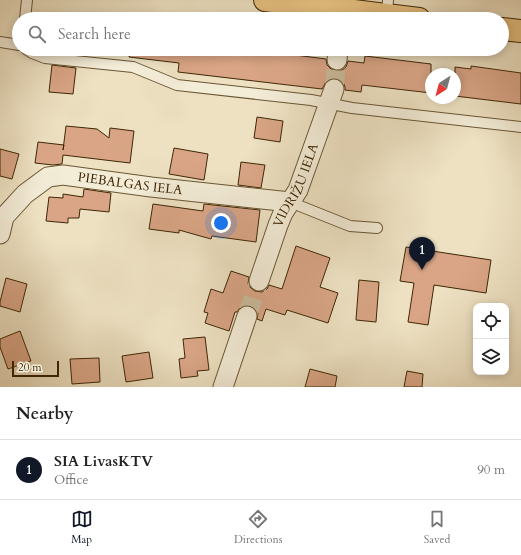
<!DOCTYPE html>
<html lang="en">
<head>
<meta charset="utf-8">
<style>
	body { margin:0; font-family:Cardo,serif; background:#f2f2f2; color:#222 }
	.controls { position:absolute; right:12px; bottom:12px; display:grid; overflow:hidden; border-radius:8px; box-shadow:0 2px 10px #0003 }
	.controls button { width:36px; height:36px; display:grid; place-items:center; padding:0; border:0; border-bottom:1px solid #e0e0e0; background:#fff; color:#222; font:20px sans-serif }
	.compass { position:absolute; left:425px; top:68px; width:36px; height:36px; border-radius:50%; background:#fff; box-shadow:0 2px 10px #0003; rotate:216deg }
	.scale { position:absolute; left:12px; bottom:10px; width:47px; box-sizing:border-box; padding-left:4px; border:2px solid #3f2705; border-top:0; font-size:11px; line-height:14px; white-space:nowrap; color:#3f2705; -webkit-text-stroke:3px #f3ecd7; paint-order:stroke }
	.you { position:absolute; left:221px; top:223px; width:14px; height:14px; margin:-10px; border:3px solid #fff; border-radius:50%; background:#1a73e8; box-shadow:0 0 0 6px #1a73e833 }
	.badge { display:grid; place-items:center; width:26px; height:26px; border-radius:50%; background:#111827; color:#fff; font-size:13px; font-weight:700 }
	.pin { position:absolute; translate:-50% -33px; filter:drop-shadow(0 1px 2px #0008) }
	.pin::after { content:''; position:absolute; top:21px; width:14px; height:12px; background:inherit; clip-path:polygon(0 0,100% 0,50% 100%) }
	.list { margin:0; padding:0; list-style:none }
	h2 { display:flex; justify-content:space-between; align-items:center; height:52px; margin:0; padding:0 16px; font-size:17px }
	h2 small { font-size:13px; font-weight:400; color:#767676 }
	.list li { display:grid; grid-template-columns:26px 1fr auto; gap:12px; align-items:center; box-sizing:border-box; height:60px; padding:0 16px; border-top:1px solid #e0e0e0 }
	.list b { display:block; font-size:15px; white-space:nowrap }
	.list p { margin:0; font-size:13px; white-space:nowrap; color:#767676 }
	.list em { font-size:13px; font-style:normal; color:#767676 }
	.icon { flex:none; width:22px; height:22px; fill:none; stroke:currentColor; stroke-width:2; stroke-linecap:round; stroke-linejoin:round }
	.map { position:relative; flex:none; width:521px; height:387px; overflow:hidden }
	.search { position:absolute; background:#fff; box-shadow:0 2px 10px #0003; left:12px; right:12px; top:12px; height:44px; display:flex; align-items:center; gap:10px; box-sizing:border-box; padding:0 14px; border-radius:22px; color:#767676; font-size:15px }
	.sheet { height:112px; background:#fff }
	nav { display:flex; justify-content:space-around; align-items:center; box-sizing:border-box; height:56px; border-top:1px solid #e0e0e0; background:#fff; font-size:11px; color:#767676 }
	nav a { display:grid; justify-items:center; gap:2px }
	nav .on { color:#111827 }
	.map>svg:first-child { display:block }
	.building { fill:#d9a586; stroke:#3f2705 }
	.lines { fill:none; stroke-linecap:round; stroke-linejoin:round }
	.street-tunnel { stroke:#cabc9c; stroke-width:19; stroke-dasharray:19 10; stroke-linecap:butt }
	.lane-casing { stroke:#6a5634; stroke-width:12 }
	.street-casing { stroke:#6a5634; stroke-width:21 }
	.highway-casing { stroke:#3f2705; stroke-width:24 }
	.lane { stroke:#f3ecd7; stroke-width:10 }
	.street { stroke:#f3ecd7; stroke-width:19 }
	.highway { stroke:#e6c081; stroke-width:22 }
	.labels { text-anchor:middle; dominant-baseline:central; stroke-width:3; stroke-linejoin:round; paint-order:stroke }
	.street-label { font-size:13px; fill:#3f2705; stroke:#f3ecd7 }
</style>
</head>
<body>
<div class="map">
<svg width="521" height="387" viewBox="0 0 521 387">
	<rect width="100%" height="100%" fill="#ede1c2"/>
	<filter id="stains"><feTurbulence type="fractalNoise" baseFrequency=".005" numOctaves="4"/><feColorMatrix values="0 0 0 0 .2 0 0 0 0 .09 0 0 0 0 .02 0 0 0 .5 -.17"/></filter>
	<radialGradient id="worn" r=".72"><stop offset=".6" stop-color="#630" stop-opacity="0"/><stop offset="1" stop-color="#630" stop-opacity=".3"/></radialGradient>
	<path class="building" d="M54 49H78V55L54 52Z
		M130 49H248L326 59 327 65 331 69 336 71 342 70 346 67 348 61 364 63 365 56 431 64V93L362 85 361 92 345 90V87L343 82 337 79 332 78 327 80 322 89 178 72 179 63 129 57Z
		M52 65 76 68 73 94 49 92Z
		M471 66 521 73V104L455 96V67L471 69Z
		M257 117 283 121 280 142 254 138Z
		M66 126 97 129 109 138 110 128 134 131 130 163 63 155 62 164 53 165 35 163 38 142 64 145 63 150Z
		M174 148 208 154 204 180 169 174Z
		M0 149 19 154 12 179 0 176Z
		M241 162 265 165 261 188 238 185Z
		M84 189 111 193 109 212 80 209 79 218H68V223L46 221 49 197 63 198V194L83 197Z
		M153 204 203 211 204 204 260 210 256 242 212 236 211 239 179 230V233L149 229Z
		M296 246 330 258 320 287 338 293 328 323 287 310 285 315 266 309 262 321 257 319 258 313 255 308 250 306 245 305 240 308 237 312H235L229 331 205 323 208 313 204 312 211 289 223 293 231 271 249 277 248 284 251 288 255 291 262 292 267 289 269 285 282 289Z
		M406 247 491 260 486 293 434 285 428 325 408 322 414 283 400 281Z
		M6 278 27 284 20 312 0 306V302Z
		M359 280 379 282 376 322 356 320Z
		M20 331 31 361 8 369 0 347V339Z
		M205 337 209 370 197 371 198 376 181 378 179 359 185 358 183 339Z
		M149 352 153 378 126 382 122 356Z
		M99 358 100 382 72 384 70 359Z
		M310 369 337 376 335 387H305Z
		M407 371 423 374 422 387H404Z"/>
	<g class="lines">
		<path class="street-tunnel" d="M334 89 337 60
			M247 316 259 281"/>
		<defs>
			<path id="lane" d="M387 15 388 0
				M25 19 27 0
				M0 42 19 45
				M26 49 32 53 45 58 133 67 177 85 311 100 352 108 521 127
				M290 202 350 226 377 228"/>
			<g id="street">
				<path d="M337 60 338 49"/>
				<path id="s1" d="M0 234 4 217 25 194 48 177 63 175 151 187 290 202"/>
				<path id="s2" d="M259 281 278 225 283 213 298 190 334 89"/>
				<path d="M223 387 247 316"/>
			</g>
			<path id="highway" d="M265 0 419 19
				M502 29 521 31"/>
		</defs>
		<use href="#lane" class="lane-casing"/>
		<use href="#street" class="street-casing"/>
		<use href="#highway" class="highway-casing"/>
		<use href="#lane" class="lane"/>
		<use href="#street" class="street"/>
		<use href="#highway" class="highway"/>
	</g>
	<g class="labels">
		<g class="street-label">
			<text stroke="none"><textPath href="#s1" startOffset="160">PIEBALGAS IELA</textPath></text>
			<text stroke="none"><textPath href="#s2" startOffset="103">VIDRIŽU IELA</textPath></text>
		</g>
	</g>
	<rect width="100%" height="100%" filter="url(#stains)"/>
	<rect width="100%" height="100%" fill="url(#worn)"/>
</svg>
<div class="controls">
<button><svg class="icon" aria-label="locate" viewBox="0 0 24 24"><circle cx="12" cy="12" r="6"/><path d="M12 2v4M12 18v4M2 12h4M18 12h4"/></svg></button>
<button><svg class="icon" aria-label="layers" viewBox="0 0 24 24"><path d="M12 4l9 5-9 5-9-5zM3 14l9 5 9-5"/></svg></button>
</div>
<svg class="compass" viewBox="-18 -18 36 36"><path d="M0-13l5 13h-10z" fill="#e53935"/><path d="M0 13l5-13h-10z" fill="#767676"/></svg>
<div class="scale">20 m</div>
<div class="you"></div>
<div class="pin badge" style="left:422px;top:270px">1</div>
<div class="search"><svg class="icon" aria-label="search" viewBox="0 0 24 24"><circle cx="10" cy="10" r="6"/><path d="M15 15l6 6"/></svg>Search here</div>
</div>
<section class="sheet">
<h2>Nearby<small></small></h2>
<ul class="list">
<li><span class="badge">1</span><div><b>SIA LivasKTV</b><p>Office</p></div><em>90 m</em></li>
</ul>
</section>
<nav>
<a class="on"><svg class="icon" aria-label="map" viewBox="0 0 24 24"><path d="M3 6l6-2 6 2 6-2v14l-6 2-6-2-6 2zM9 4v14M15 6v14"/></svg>Map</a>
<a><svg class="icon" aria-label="directions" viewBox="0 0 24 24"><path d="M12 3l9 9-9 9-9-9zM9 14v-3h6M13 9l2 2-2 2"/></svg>Directions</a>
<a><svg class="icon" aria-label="saved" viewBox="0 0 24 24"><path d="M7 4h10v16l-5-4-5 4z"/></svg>Saved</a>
</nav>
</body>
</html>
